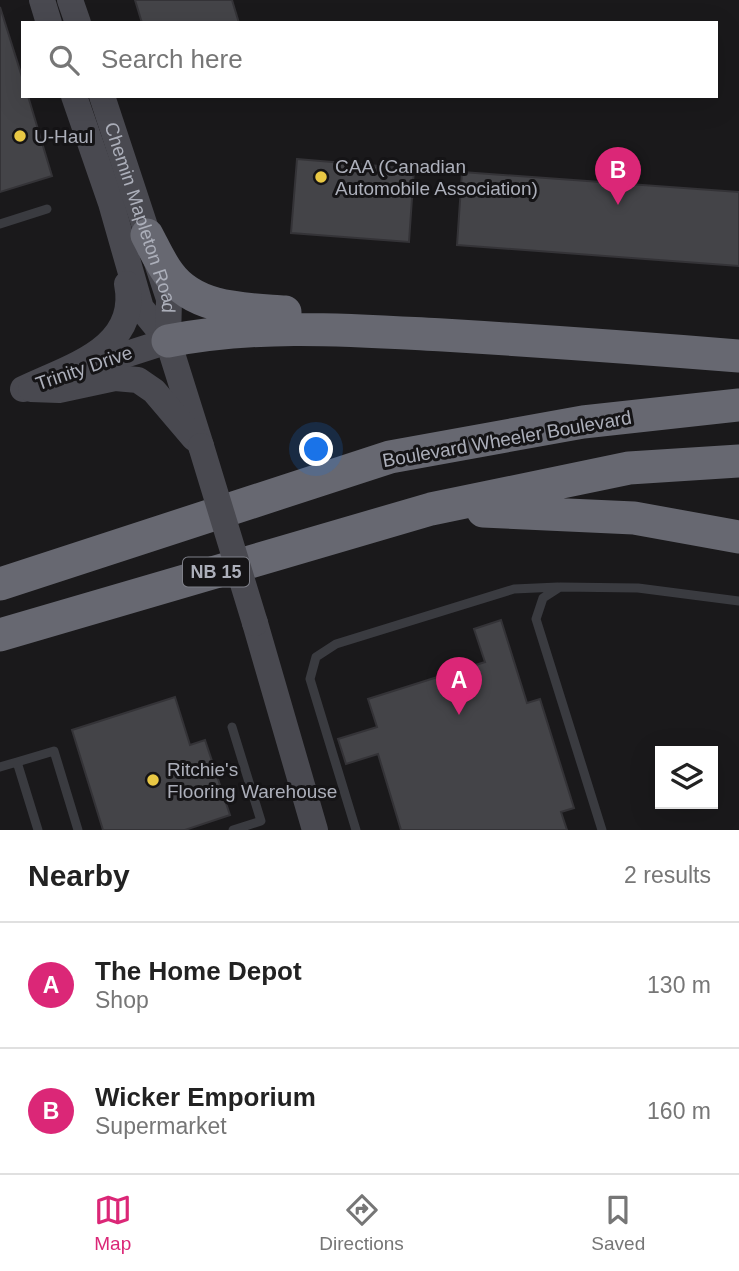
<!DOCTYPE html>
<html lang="en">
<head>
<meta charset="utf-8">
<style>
	body { margin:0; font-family:Arial,sans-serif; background:#f6f6f6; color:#222 }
	.controls { position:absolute; right:21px; bottom:21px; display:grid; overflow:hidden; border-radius:0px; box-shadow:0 7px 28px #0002 }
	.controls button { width:63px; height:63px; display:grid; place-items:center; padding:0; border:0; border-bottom:2px solid #e0e0e0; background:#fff; color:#222; font:35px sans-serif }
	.you { position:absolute; left:317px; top:450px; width:24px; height:24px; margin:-18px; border:5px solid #fff; border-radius:50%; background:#1a73e8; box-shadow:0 0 0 10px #1a73e833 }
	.badge { display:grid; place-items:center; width:46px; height:46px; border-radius:50%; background:#db2777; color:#fff; font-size:23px; font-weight:700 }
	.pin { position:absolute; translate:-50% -58px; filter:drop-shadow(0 2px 4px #0008) }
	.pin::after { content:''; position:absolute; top:37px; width:24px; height:21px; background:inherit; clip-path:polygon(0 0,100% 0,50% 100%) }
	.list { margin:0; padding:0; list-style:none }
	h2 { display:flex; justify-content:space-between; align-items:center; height:91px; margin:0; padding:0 28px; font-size:30px }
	h2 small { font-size:23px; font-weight:400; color:#767676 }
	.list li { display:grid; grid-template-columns:46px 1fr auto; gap:21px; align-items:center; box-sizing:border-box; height:126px; padding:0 28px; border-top:2px solid #e0e0e0 }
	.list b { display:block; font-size:26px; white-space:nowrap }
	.list p { margin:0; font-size:23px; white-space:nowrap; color:#767676 }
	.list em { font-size:23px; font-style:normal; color:#767676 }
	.icon { flex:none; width:38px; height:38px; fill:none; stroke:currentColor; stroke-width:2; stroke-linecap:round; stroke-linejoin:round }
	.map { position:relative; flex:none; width:739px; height:830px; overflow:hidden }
	.search { position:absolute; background:#fff; box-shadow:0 7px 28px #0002; left:21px; right:21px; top:21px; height:77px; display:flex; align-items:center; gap:18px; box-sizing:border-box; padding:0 24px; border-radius:0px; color:#767676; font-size:26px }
	.sheet { height:343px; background:#fff }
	nav { display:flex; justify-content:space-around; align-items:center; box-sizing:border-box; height:98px; border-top:2px solid #e0e0e0; background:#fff; font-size:19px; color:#767676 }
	nav a { display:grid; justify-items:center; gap:4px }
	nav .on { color:#db2777 }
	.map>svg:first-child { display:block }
	.building { fill:#444448; stroke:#343337; stroke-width:2 }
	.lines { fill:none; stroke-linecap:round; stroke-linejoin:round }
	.lane { stroke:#3a3b40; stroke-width:9 }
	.secondary { stroke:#494950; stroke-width:26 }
	.highway { stroke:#676871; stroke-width:33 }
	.secondary-bridge { stroke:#494950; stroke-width:26 }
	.poi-dot { fill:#e9c844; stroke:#151416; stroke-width:2.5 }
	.labels { text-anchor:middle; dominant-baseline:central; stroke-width:6; stroke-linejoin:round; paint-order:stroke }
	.shield { fill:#151416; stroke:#7f8089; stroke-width:2 }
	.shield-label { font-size:18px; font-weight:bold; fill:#acafba }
	.poi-label { font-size:19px; fill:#acafba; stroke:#151416; text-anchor:start }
	.street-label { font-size:19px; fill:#acafba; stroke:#151416 }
</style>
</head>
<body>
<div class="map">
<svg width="739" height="830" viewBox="0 0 739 830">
	<rect width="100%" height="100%" fill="#1a191b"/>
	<path class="building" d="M135 0H232L239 23H142Z
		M0 7 23 80V96H28L52 176 0 192Z
		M297 159 414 169 409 242 291 233Z
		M462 172 739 192V266L457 245Z
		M501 620 527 703 540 699 574 808 561 812 567 830H401L378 754 346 764 338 739 377 727 368 699 485 662 474 629Z
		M175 697 190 745 205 740 230 815 185 830H103L72 730Z"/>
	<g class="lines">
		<path class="lane" d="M0 224 47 209
			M232 727 261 821 233 830
			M17 762 54 751 78 830
			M0 767 17 762 38 830
			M356 830 310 679 316 657 336 644 514 589 558 587
			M602 830 536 619 543 598 560 587 638 588 739 601"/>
		<g class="secondary">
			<path d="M42 0 49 23"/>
			<path d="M70 0 78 23"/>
			<path d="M74 96 111 203 141 308 168 341"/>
			<path id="s1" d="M102 96 169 299 168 341 201 446"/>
			<path d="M93 365 168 341"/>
			<path d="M23 389C68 367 140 349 127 284"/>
			<path d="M31 389 59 390 115 378 138 380 154 391 194 438"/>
			<path d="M255 623 315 830"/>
		</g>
		<path class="highway" d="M147 235C154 248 160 262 169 274 195 310 245 309 285 312
			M168 341C260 323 350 330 443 335 542 341 640 348 739 356
			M483 511 634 518 739 537
			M0 584 390 457 583 422 739 405
			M0 635 431 509 629 468 739 461"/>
		<path class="secondary-bridge" d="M201 446 255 623"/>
	</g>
	<g class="poi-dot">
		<circle cx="20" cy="136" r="7"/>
		<circle cx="321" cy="177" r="7"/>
		<circle cx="153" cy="780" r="7"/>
	</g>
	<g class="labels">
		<rect class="shield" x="183" y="557.5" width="66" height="29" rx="5"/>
		<g class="shield-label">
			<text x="216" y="572">NB 15</text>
		</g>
		<g class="poi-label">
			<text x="34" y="136">U-Haul</text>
			<text x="335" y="166">CAA (Canadian<tspan x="335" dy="22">Automobile Association)</tspan></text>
			<text x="167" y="769">Ritchie's<tspan x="167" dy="22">Flooring Warehouse</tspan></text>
		</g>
		<g class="street-label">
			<text stroke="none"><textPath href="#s1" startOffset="128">Chemin Mapleton Road</textPath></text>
			<text transform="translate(84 368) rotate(-19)">Trinity Drive</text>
			<text transform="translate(507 439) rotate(-10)">Boulevard Wheeler Boulevard</text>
		</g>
	</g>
</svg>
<div class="controls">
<button><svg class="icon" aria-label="layers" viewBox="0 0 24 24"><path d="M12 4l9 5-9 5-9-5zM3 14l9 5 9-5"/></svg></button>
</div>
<div class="you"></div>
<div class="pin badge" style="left:459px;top:715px">A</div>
<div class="pin badge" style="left:618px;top:205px">B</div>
<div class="search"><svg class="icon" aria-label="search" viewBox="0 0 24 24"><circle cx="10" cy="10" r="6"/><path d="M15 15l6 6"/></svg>Search here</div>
</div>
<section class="sheet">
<h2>Nearby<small>2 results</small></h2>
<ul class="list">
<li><span class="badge">A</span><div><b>The Home Depot</b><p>Shop</p></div><em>130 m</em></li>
<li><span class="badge">B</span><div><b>Wicker Emporium</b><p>Supermarket</p></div><em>160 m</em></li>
</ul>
</section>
<nav>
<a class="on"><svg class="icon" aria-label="map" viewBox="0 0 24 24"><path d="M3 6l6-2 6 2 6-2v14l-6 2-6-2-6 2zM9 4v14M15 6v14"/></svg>Map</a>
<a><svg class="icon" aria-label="directions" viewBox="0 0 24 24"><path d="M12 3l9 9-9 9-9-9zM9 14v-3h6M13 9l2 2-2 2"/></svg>Directions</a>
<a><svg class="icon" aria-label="saved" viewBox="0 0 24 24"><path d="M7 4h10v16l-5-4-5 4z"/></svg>Saved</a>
</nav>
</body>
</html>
